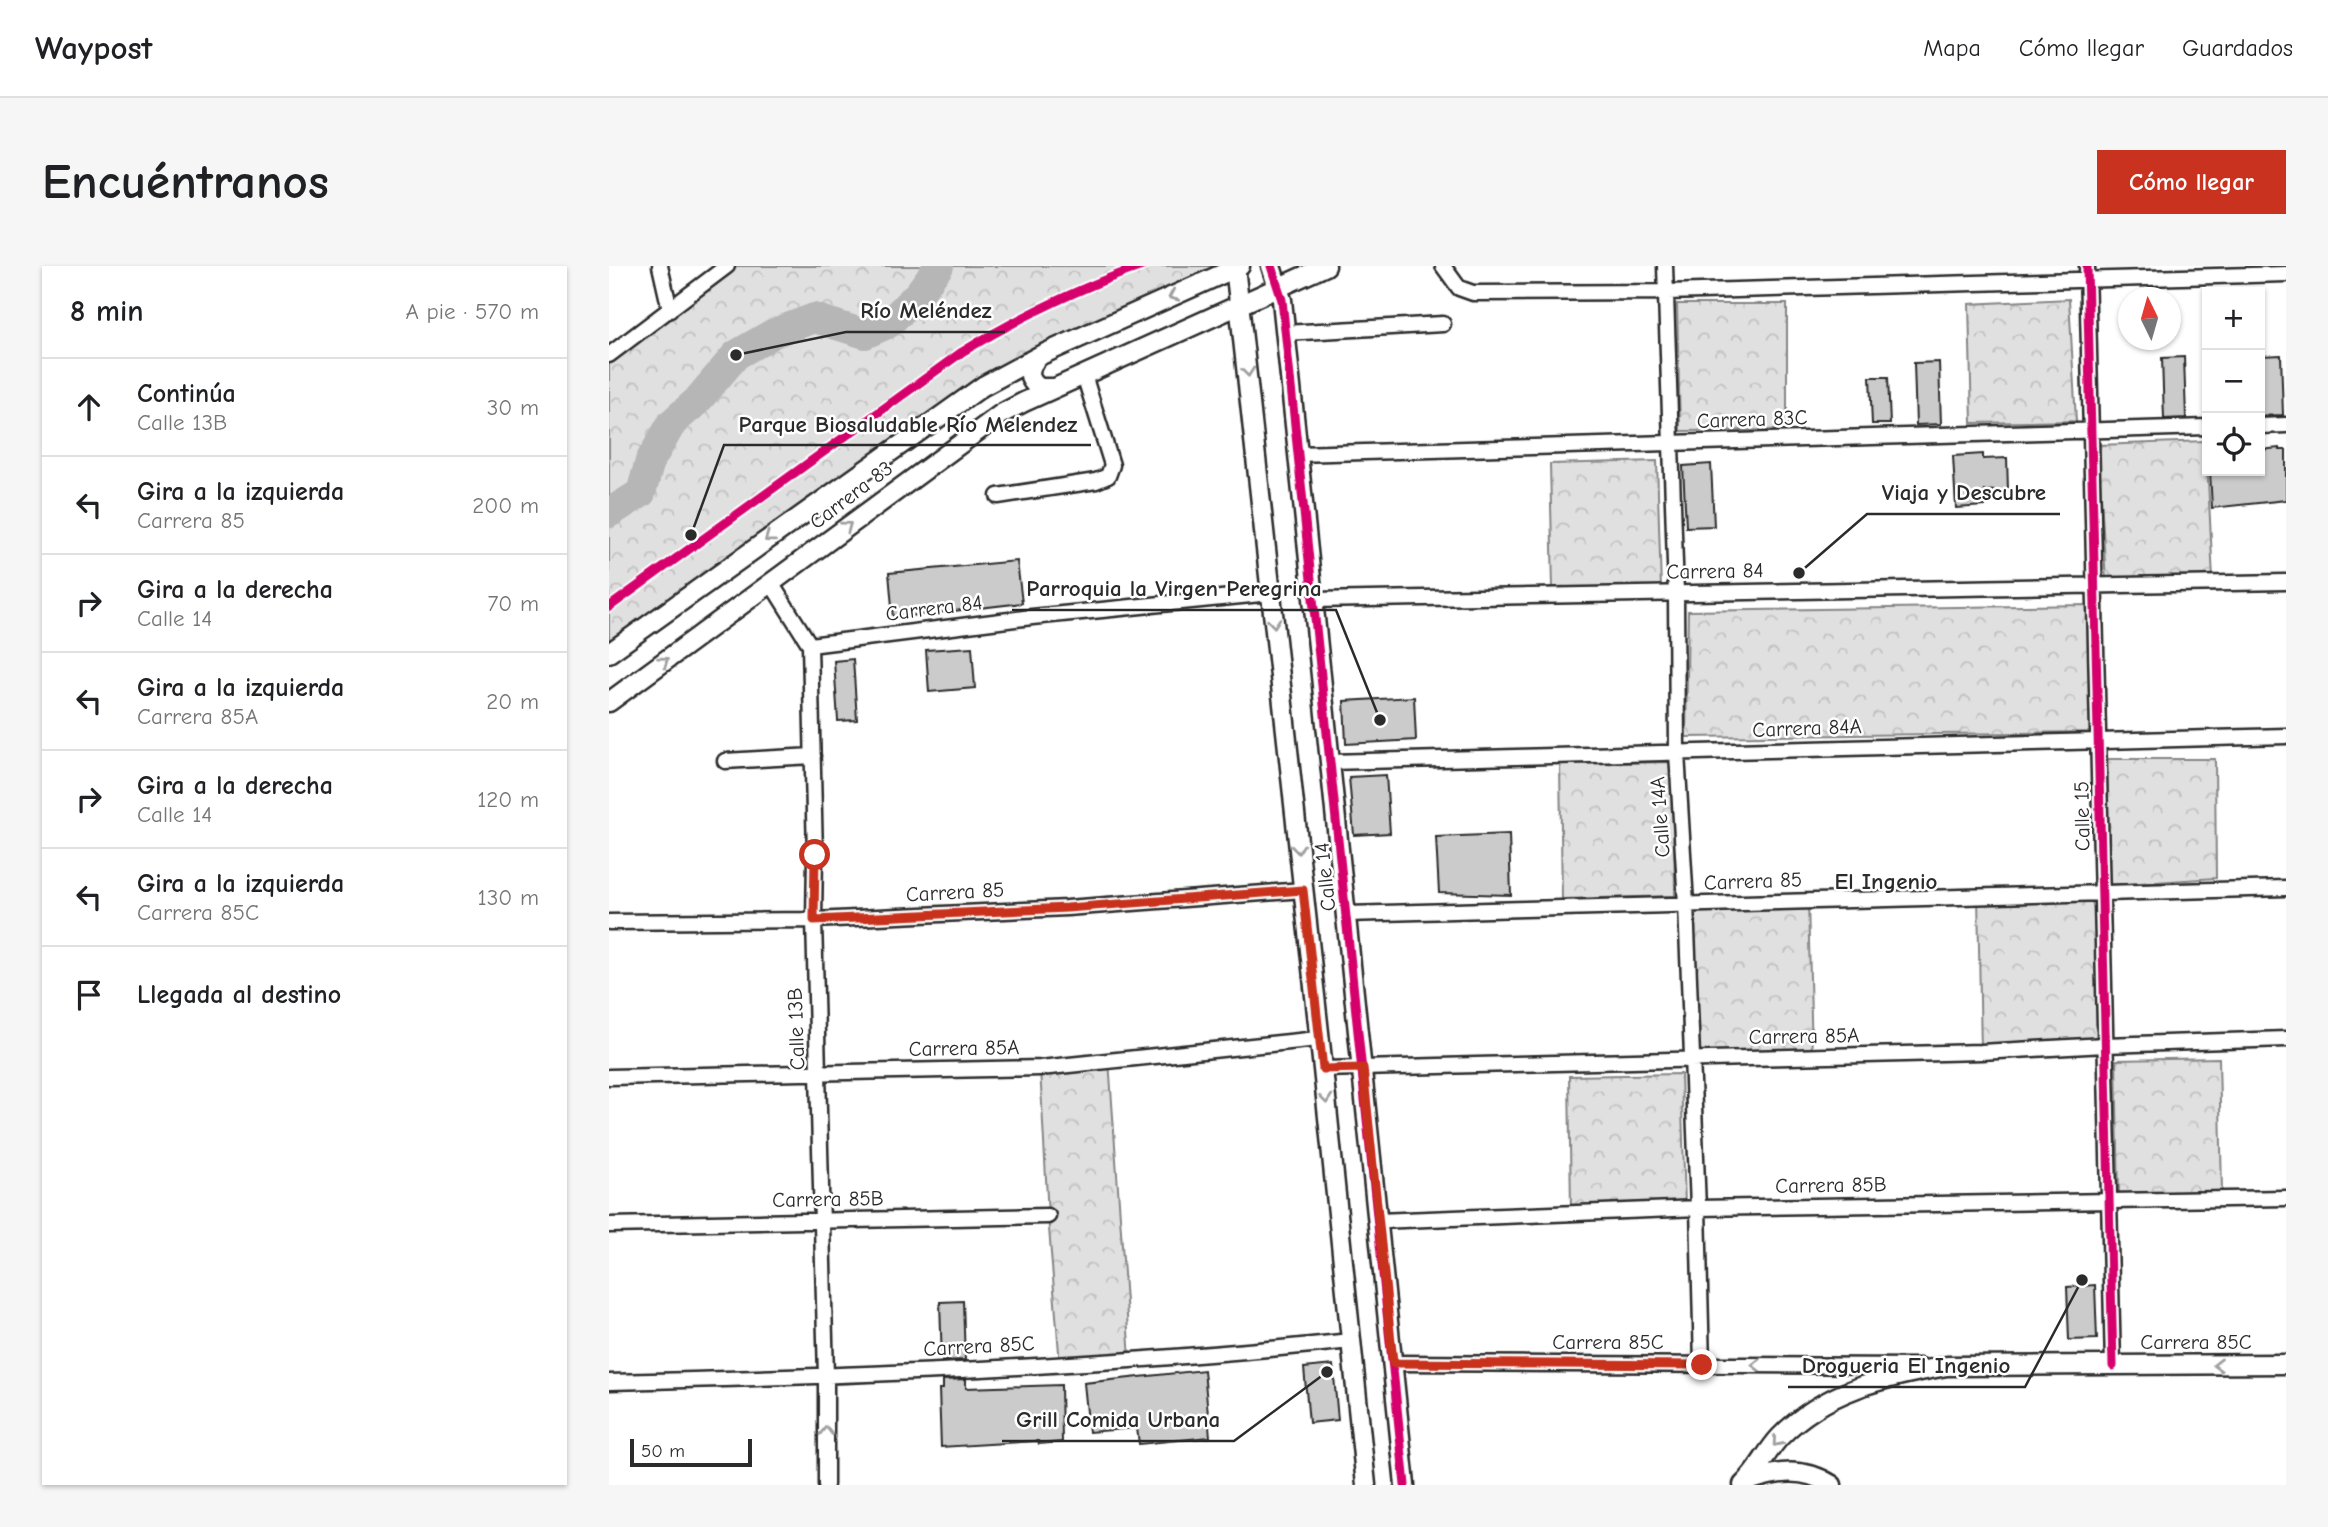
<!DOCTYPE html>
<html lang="es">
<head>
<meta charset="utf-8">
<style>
	body { margin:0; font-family:"Comic Neue",sans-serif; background:#f6f6f6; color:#202124 }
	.controls { position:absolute; right:21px; top:21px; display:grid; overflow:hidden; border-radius:0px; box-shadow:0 2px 5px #0004 }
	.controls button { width:63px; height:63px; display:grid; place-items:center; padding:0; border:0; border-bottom:2px solid #e0e0e0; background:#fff; color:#202124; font:35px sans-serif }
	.compass { position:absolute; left:1509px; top:21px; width:63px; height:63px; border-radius:50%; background:#fff; box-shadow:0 2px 5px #0004; rotate:355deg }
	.scale { position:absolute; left:21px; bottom:18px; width:122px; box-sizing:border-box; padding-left:7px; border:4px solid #2b2b2b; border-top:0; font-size:19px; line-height:24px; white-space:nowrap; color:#2b2b2b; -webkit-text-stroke:5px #fff; paint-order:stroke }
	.stop { position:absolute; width:21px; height:21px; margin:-16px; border:5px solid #c8321e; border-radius:50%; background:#fff }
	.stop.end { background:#c8321e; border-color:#fff; box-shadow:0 2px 7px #0008 }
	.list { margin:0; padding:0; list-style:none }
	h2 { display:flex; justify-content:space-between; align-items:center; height:91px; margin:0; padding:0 28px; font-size:30px }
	h2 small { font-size:23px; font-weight:400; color:#757577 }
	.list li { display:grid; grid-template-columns:46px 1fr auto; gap:21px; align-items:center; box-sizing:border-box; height:98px; padding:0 28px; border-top:2px solid #e0e0e0 }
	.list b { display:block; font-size:26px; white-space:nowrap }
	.list p { margin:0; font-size:23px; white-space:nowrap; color:#757577 }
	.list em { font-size:23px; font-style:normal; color:#757577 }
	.icon { flex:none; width:38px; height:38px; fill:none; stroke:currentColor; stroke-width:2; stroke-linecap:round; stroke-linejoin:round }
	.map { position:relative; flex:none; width:1677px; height:1219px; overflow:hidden; border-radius:0px }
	header { display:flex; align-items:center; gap:42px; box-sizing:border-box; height:98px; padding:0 35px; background:#fff; border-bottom:2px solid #e0e0e0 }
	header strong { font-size:33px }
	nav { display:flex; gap:38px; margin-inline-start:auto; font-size:24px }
	.intro { display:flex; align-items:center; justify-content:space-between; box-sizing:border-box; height:168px; padding:0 42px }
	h1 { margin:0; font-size:49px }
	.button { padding:18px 32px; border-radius:0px; background:#c8321e; color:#fff; font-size:24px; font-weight:700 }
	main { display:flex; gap:42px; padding:0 42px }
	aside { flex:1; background:#fff; border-radius:0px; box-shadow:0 2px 5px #0004 }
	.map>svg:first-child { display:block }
	.park { fill:url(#park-crowns); stroke:#868686; stroke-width:2 }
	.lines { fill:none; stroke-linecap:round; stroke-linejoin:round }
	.river { stroke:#b6b6b6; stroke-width:30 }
	.building { fill:#cbcbcb; stroke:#2b2b2b; stroke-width:2 }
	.minor-casing { stroke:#2b2b2b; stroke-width:19 }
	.tertiary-casing { stroke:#2b2b2b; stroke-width:23 }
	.minor { stroke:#fff; stroke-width:14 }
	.tertiary { stroke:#fff; stroke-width:18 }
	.cycleway-casing { stroke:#fff; stroke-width:13 }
	.cycleway { stroke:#d6006c; stroke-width:9 }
	.oneway { stroke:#a0a0a0 }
	.route { stroke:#c8321e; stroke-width:9 }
	.labels { text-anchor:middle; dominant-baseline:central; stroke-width:5; stroke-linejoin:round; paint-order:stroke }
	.street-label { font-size:21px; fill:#2b2b2b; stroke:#fff }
	.neighbourhood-label { font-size:23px; font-weight:bold; fill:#2b2b2b; stroke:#fff }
	.leader { fill:none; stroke:#2b2b2b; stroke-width:2.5 }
	.callout-dot { fill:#2b2b2b; stroke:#fff; stroke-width:2.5 }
	.callout-label { font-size:23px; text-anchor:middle; font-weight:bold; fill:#2b2b2b; stroke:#fff; stroke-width:5; stroke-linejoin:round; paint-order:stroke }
</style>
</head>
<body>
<header>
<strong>Waypost</strong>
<nav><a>Mapa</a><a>Cómo llegar</a><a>Guardados</a></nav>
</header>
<div class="intro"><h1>Encuéntranos</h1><a class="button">Cómo llegar</a></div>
<main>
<aside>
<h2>8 min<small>A pie · 570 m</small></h2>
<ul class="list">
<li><svg class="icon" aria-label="ahead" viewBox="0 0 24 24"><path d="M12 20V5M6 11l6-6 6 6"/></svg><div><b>Continúa</b><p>Calle 13B</p></div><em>30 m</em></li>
<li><svg class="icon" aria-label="left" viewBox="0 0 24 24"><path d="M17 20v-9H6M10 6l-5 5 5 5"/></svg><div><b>Gira a la izquierda</b><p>Carrera 85</p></div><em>200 m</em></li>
<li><svg class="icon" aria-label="right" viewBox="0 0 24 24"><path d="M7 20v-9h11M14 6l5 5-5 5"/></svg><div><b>Gira a la derecha</b><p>Calle 14</p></div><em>70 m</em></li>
<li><svg class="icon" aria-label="left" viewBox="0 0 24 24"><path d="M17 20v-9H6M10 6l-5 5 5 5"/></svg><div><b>Gira a la izquierda</b><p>Carrera 85A</p></div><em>20 m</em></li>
<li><svg class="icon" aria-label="right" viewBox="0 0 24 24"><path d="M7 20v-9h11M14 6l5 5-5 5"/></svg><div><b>Gira a la derecha</b><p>Calle 14</p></div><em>120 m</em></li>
<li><svg class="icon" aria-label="left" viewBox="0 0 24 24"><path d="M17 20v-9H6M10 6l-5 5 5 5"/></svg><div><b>Gira a la izquierda</b><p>Carrera 85C</p></div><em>130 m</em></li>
<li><svg class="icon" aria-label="arrive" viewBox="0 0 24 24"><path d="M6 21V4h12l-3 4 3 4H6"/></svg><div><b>Llegada al destino</b></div></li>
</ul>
</aside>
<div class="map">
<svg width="1677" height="1219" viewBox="0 0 1677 1219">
	<defs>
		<pattern id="park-crowns" width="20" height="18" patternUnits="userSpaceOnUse" patternTransform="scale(1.75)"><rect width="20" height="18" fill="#e0e0e0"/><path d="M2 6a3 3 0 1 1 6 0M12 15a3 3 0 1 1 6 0" fill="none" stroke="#c0c0c0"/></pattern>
	</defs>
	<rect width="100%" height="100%" fill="#fff"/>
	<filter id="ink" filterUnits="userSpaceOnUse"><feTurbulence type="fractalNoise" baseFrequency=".0143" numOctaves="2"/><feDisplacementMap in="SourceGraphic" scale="14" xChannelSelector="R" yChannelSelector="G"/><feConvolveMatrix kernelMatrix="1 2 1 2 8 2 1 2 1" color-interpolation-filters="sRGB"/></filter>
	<g filter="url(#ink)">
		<path class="park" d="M118 0H631L432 89 0 387V89Z
			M1460 33 1467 155 1363 157 1360 38Z
			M1068 38H1178V164L1071 165Z
			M1597 175 1604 313 1497 316 1489 179Z
			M1048 195 1052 323 944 322 941 198Z
			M1479 339 1484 466 1077 471 1079 345Z
			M1498 493H1606L1607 612 1500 619Z
			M1064 496 1066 630 953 633 951 498Z
			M1493 628 1496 779 1372 786 1369 630Z
			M1199 635 1203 791 1082 794 1077 638Z
			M1610 792 1613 925 1510 927 1507 794Z
			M500 794 521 1093 451 1099 439 950 431 802Z
			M1072 808 1076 940 962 942 960 810Z"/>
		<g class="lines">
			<path class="river" d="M0 247 32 227 41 195 63 157 88 135 127 89 165 67 205 52 256 68 280 57 310 27 330 0"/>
		</g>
		<path class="building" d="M1672 89 1674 149 1651 150V90Z
			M1575 91 1577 152 1555 153 1553 92Z
			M1330 96 1332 158 1307 159 1305 97Z
			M1261 111H1279L1281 158H1263Z
			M1670 182V184H1677V234L1603 242 1601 205H1651V184Z
			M1374 188V193L1398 192 1399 224 1375 225 1376 240 1347 242 1344 190Z
			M1102 198 1105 260 1077 261 1074 200Z
			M408 295 413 337 284 352 280 307Z
			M363 381 366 422 320 426 317 384Z
			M244 393 248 454 229 455 225 395Z
			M805 431 807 474 737 478 735 435Z
			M777 509 781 567 745 569 740 511Z
			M900 568 902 629 830 627 827 571Z
			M1486 1019 1488 1073 1460 1074 1458 1021Z
			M354 1035 356 1094 333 1095 331 1036Z
			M724 1099 729 1154 700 1157 695 1102Z
			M595 1104 601 1171 530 1178 528 1162 480 1166 475 1117Z
			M357 1113V1122L452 1119 453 1176 430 1178 429 1175 332 1181 330 1123H334V1114Z"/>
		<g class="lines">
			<defs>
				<path id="minor" d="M51 0 61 44
					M834 0 850 22 864 27 1058 26 1677 8
					M1056 0 1067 327 1068 487 1077 638 1089 942 1093 1099
					M1478 0 1504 1100
					M676 67 834 58
					M0 89 118 0
					M1651 160 1677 159
					M688 188 1598 161
					M389 230 487 215 499 210 503 199 475 109
					M162 317 201 379 206 589 205 654 217 1111V1219
					M704 334 1677 316
					M201 379 423 351 662 327
					M116 495 204 490
					M721 496 1677 470
					M738 648 1677 622
					M0 656 205 654 458 642 694 624
					M714 803 1372 786 1496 779 1677 773
					M0 811 431 802 709 773
					M769 955 1089 942 1677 932
					M0 959 439 950
					M784 1097 1312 1100
					M0 1116C248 1110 496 1101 742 1075"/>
				<path id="tertiary" d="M626 0 714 803 757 1219
					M662 0 673 34 796 1219
					M432 89C419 99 416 113 431 122H445
					M0 387 374 120 432 89 631 0
					M0 436 392 148 415 136 717 0
					M1139 1215C1169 1205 1195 1201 1223 1219
					M1134 1219C1149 1205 1157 1186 1171 1171 1216 1124 1276 1111 1338 1100L1677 1098"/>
			</defs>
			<use href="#minor" class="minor-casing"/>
			<use href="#tertiary" class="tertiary-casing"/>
			<use href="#minor" class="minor"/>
			<use href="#tertiary" class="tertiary"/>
			<defs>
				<path id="cycleway" d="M662 0 673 34 796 1219
					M1478 0 1504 1100
					M0 341 353 86C411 51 469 22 533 0"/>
			</defs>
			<use href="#cycleway" class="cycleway-casing"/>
			<use href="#cycleway" class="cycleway"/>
		</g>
		<defs><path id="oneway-chevron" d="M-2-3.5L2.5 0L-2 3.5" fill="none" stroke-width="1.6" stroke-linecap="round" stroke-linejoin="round" transform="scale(1.75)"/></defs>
		<g class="oneway">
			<use href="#oneway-chevron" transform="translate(564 30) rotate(156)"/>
			<use href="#oneway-chevron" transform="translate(639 106) rotate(84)"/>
			<use href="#oneway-chevron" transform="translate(238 260) rotate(-37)"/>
			<use href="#oneway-chevron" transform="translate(160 272) rotate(144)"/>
			<use href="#oneway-chevron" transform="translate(665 357) rotate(84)"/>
			<use href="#oneway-chevron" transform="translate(55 395) rotate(-36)"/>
			<use href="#oneway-chevron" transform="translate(689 583) rotate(84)"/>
			<use href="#oneway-chevron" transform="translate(717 833) rotate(84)"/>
			<use href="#oneway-chevron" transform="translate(1147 1099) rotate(-180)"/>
			<use href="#oneway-chevron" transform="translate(1609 1099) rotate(180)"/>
			<use href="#oneway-chevron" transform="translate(217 1165) rotate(-90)"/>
			<use href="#oneway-chevron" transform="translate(1168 1176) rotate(131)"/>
		</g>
	</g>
	<g class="lines" filter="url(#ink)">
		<path class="route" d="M206 589 205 654 458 642 694 624 714 803 754 802 784 1097 1093 1099"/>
	</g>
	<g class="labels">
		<g class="street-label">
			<text transform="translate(1143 153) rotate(-2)">Carrera 83C</text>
			<text transform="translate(242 229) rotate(-37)">Carrera 83</text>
			<text transform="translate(1106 305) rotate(-1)">Carrera 84</text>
			<text transform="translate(325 342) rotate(-7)">Carrera 84</text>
			<text transform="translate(1198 462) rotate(-2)">Carrera 84A</text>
			<text transform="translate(1473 550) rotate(-91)">Calle 15</text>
			<text transform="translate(1051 551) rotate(-94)">Calle 14A</text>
			<text transform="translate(716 611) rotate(-96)">Calle 14</text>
			<text transform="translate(1144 615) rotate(-2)">Carrera 85</text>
			<text transform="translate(346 626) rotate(-3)">Carrera 85</text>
			<text transform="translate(187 763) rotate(-92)">Calle 13B</text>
			<text transform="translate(1195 770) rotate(-1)">Carrera 85A</text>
			<text transform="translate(355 782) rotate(-1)">Carrera 85A</text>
			<text transform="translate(1222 919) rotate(-1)">Carrera 85B</text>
			<text transform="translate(219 933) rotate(-1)">Carrera 85B</text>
			<text x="999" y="1076">Carrera 85C</text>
			<text x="1587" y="1076">Carrera 85C</text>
			<text transform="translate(370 1080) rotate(-3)">Carrera 85C</text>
		</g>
		<g class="neighbourhood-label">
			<text x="1277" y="615">El Ingenio</text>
		</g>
	</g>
	<path class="leader" d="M127 89L237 66H396M82 269L115 179H482M1190 307L1258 248H1451M771 454L727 344H403M1473 1014L1416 1121H1179M718 1106L625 1175H393"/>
	<g class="callout-dot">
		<circle cx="127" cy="89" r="7"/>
		<circle cx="82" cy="269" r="7"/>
		<circle cx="1190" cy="307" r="7"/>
		<circle cx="771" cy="454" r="7"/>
		<circle cx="1473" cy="1014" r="7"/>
		<circle cx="718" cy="1106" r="7"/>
	</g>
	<g class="callout-label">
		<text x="317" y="52">Río Meléndez</text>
		<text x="299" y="166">Parque Biosaludable Río Melendez</text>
		<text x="1355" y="234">Viaja y Descubre</text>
		<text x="565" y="330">Parroquia la Virgen Peregrina</text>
		<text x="1297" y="1107">Drogueria El Ingenio</text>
		<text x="509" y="1161">Grill Comida Urbana</text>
	</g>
</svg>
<div class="controls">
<button>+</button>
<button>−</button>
<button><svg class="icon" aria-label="locate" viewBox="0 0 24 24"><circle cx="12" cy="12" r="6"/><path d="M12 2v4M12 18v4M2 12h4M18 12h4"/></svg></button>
</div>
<svg class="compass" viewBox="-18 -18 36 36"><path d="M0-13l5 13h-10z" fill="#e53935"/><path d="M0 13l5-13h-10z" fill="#757577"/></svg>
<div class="scale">50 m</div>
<div class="stop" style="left:206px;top:589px"></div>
<div class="stop end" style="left:1093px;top:1099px"></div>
</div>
</main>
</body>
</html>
